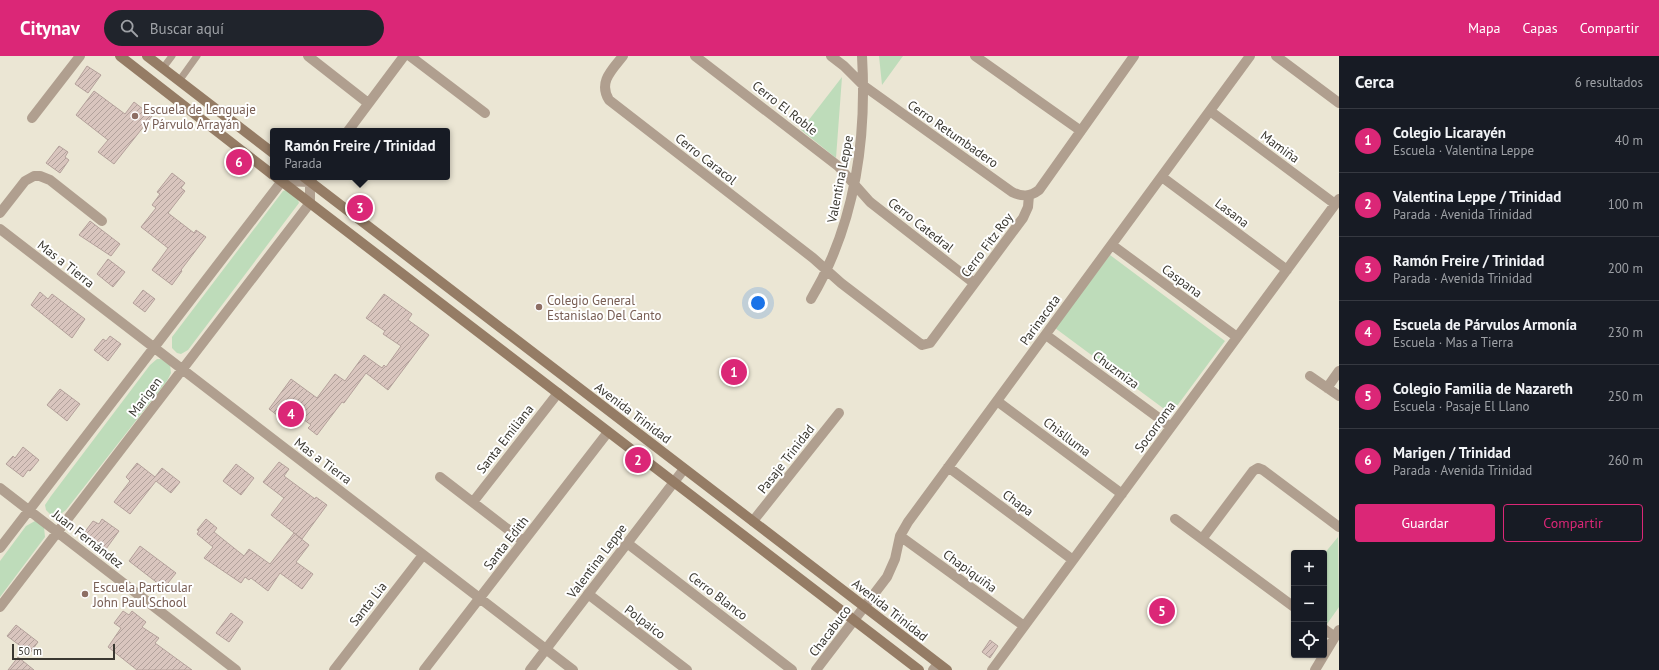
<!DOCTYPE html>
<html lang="es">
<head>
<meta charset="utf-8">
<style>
	body { margin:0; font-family:"PT Sans",sans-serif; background:#20242c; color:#f1f3f6 }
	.controls { position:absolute; right:12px; bottom:12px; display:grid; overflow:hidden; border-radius:4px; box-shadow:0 1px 3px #0004 }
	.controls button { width:36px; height:36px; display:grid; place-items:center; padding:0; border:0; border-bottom:1px solid #363941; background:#171b24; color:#f1f3f6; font:20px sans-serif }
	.scale { position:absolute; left:12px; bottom:10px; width:103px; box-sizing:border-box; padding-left:4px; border:2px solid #3a3831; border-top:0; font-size:11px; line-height:14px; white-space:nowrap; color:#3a3831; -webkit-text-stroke:3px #fff; paint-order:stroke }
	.you { position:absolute; left:758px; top:247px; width:14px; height:14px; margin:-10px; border:3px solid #fff; border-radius:50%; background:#1a73e8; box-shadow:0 0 0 6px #1a73e833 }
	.badge { display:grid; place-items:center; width:26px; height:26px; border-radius:50%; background:#db2777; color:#fff; font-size:13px; font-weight:700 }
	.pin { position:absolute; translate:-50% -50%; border:2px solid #fff; box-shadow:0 1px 4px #0006 }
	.popup { position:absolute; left:270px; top:72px; width:180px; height:52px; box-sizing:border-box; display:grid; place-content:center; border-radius:4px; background:#171b24; filter:drop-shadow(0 1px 3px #0005); font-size:13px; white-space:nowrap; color:#9ea1a6 }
	.popup b { font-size:15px; color:#f1f3f6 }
	.popup::after { content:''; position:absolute; left:50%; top:100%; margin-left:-8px; border:8px solid transparent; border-top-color:#171b24 }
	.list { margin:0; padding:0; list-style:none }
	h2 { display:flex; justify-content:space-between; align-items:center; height:52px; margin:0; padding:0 16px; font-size:17px }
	h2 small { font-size:13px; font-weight:400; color:#9ea1a6 }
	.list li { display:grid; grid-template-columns:26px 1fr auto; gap:12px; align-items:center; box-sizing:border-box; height:64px; padding:0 16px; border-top:1px solid #363941 }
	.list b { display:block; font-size:15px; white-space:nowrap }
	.list p { margin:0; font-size:13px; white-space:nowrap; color:#9ea1a6 }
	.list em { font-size:13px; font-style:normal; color:#9ea1a6 }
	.actions { display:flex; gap:8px; padding:12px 16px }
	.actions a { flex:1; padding:9px 0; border:1px solid #db2777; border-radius:4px; text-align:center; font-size:14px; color:#db2777 }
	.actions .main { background:#db2777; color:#fff }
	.icon { flex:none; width:22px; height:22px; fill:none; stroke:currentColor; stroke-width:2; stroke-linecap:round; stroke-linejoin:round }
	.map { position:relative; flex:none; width:1339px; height:614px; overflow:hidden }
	header { display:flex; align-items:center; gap:24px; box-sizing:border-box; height:56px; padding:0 20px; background:#db2777; color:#fff }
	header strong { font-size:19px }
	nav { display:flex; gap:22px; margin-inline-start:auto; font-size:14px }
	.search { width:280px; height:36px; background:#20242c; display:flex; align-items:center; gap:10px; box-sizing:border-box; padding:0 14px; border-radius:22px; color:#9ea1a6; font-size:15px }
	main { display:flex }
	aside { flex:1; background:#171b24 }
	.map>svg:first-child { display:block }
	.green { fill:#bedcba }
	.building { fill:url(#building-hatch); stroke:#b4a19b }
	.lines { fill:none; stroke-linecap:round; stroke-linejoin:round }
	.service { stroke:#b09f8f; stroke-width:7 }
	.minor { stroke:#b09f8f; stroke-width:10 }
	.tertiary { stroke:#b09f8f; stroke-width:10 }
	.secondary { stroke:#957c65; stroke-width:10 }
	.education-dot { fill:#8d6e63; stroke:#fff; stroke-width:1.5 }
	.labels { text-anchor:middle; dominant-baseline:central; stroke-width:4; stroke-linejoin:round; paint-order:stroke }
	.street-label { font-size:13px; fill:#3a3831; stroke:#fff }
	.education-label { font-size:13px; fill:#785e54; stroke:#fff; text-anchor:start }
</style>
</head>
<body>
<header>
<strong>Citynav</strong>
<div class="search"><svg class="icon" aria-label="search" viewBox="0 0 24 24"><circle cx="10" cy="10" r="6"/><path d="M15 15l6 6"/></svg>Buscar aquí</div>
<nav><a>Mapa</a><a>Capas</a><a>Compartir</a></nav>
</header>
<main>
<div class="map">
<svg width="1339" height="614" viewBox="0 0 1339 614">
	<defs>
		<pattern id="building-hatch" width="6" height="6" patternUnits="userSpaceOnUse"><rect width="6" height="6" fill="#d9c5be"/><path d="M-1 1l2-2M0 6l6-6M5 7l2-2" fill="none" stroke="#b1a19b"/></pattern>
	</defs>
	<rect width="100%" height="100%" fill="#ebe6d4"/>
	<path class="green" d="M879 0H903L882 29Z
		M842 21 836 102 801 74Z
		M286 134 298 144 299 147 188 294 181 298 177 297 172 292V281L283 135Z
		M1110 199 1225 285 1171 358 1055 272Z
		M157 303H161L170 309 171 317 167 325 66 454 58 460 51 459 46 454 45 449 51 440 150 309Z
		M35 465 38 466 44 471 45 481 0 541V505L26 470Z
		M1338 481 1339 551 1327 568 1324 565V498Z"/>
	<path class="building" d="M87 10 101 19 88 37 75 28Z
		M94 35 125 58 134 46 152 60 114 108 98 96 108 84 76 59Z
		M59 90 68 96 65 101 69 104 60 117 46 107Z
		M172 117 185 127 181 132 185 135 168 157 194 177 196 174 206 181 181 214 182 215 172 229 152 214 168 192 141 171 156 152 152 149 160 138 157 136Z
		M90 165 120 188 111 200 79 179Z
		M108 203 125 216 113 231 97 218Z
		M143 234 155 243 145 256 133 247Z
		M40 236 48 243 52 238 85 263 72 282 31 249Z
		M384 238 412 258 408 264 429 279 388 334 366 317 344 347 342 346 317 379 308 372 311 369 288 352 281 362 269 353 291 323 317 342 335 318 345 325 364 299 382 312 384 309 386 311 401 290 383 278 385 275 366 262Z
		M110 280 121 288 108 305 94 294 103 283 106 285Z
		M60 333 80 348 67 365 47 349Z
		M23 391 39 404 30 415 28 414 23 421 6 408 13 400 15 402Z
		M279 406 289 413 284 420 315 443 316 441 327 449 302 483 271 459 284 442 263 426Z
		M137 407 155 421 162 412 180 426 171 437 156 425 130 458 114 446 130 425 126 421Z
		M236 408 254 422 241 439 223 425Z
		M102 463 119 475 106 493 84 477 93 465 99 468Z
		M206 463 217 472 214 476 244 500 249 493 270 508 294 477 309 489 296 506 313 518 302 533 280 517 268 535 251 522 249 524 245 521 241 527 204 502 213 491 197 478 199 475 197 474Z
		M140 490 176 517 164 532 129 505Z
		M123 555 129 559 132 555 146 566 142 571 159 582 155 587 192 614H137L108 591 121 572 114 567Z
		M231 557 243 566 229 586 216 577Z
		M16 569 38 586 30 597 7 580Z
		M990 584 998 590 990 602 982 596Z
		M18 601 34 614H8Z"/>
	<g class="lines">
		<path class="service" d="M163 12 172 0
			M179 25 197 0"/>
		<path class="minor" d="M308 0 368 47
			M410 0 485 57
			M623 0C612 14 598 26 609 44L813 202 841 227 922 289 930 287 1023 162 1028 151 1029 139
			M695 0 838 110 870 146 974 227
			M831 0 844 10 864 30 1012 136C1022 141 1030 141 1039 134L1134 0
			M975 0 1081 75
			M1276 0 1339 47
			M1210 55 1335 148
			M32 62 80 0
			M348 75 404 0
			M1162 121 1287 214
			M0 157 25 125 34 120H40L50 124 102 165
			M0 173 573 614
			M1112 189 1237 281
			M811 243C855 169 867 85 862 0
			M1046 279 1171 371
			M1310 320 1339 340
			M1327 332 1339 315
			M997 345 1122 438
			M948 411 1073 504
			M440 421 523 485
			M0 432 236 614
			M473 446 558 337
			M1175 463 1294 551
			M753 465 839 357
			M900 480 1024 570
			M1202 483 1253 415 1258 412 1263 414 1339 471
			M627 487 792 614
			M0 492 282 125 310 126
			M588 538 687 614
			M0 551 310 147V126L313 121
			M1324 573 1335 581
			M334 614 423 499
			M424 614 608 376
			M816 614 887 521 895 503 900 480 908 466 1250 0
			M933 614 938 608
			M992 614 1339 143
			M1315 614 1339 574"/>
		<path class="tertiary" d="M530 614 684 413"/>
		<path class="secondary" d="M120 0 273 119
			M147 0 273 97
			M276 121 919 614
			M304 121 947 614"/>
	</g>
	<g class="education-dot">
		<circle cx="135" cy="60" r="4"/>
		<circle cx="539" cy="251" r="4"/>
		<circle cx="85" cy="538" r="4"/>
	</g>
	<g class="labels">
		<g class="street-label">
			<text transform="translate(785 52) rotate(38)">Cerro El Roble</text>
			<text transform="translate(953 78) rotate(35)">Cerro Retumbadero</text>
			<text transform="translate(1280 91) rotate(36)">Mamiña</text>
			<text transform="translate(706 103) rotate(38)">Cerro Caracol</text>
			<text transform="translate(840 123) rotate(-79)">Valentina Leppe</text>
			<text transform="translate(1232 157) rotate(37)">Lasana</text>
			<text transform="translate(921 169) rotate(38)">Cerro Catedral</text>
			<text transform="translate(987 189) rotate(-53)">Cerro Fitz Roy</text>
			<text transform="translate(66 208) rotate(38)">Mas a Tierra</text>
			<text transform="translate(1182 225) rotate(36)">Caspana</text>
			<text transform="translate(1040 264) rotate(-54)">Parinacota</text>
			<text transform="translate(1116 314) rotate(36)">Chuzmiza</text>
			<text transform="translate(145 341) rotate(-53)">Marigen</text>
			<text transform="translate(633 357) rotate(37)">Avenida Trinidad</text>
			<text transform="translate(1155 371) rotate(-54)">Socorroma</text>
			<text transform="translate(1067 381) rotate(37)">Chislluma</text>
			<text transform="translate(505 383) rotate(-52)">Santa Emiliana</text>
			<text transform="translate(786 403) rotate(-52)">Pasaje Trinidad</text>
			<text transform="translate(323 405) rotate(37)">Mas a Tierra</text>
			<text transform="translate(1018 447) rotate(36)">Chapa</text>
			<text transform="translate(88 483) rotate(38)">Juan Fernández</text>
			<text transform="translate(506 487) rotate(-52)">Santa Edith</text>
			<text transform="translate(597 505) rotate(-53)">Valentina Leppe</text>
			<text transform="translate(970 515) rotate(36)">Chapiquiña</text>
			<text transform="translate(718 540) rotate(37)">Cerro Blanco</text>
			<text transform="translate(368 548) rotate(-52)">Santa Lia</text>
			<text transform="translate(890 554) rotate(38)">Avenida Trinidad</text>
			<text transform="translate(645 566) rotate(37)">Polpaico</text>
			<text transform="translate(830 575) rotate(-53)">Chacabuco</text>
		</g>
		<g class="education-label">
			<text x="143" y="53">Escuela de Lenguaje<tspan x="143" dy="15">y Párvulo Arrayán</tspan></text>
			<text x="547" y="244">Colegio General<tspan x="547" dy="15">Estanislao Del Canto</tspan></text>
			<text x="93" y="531">Escuela Particular<tspan x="93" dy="15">John Paul School</tspan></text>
		</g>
	</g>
</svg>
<div class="controls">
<button>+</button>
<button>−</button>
<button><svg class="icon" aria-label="locate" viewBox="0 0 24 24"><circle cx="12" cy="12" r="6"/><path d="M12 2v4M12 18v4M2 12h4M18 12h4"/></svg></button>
</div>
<div class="scale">50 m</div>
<div class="you"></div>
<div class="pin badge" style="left:734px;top:316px">1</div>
<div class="pin badge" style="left:638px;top:404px">2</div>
<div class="pin badge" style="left:360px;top:152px">3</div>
<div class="popup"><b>Ramón Freire / Trinidad</b>Parada</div>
<div class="pin badge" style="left:291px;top:358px">4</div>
<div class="pin badge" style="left:1162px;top:555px">5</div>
<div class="pin badge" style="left:239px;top:106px">6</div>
</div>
<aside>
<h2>Cerca<small>6 resultados</small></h2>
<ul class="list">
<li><span class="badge">1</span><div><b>Colegio Licarayén</b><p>Escuela · Valentina Leppe</p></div><em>40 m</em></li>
<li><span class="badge">2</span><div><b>Valentina Leppe / Trinidad</b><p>Parada · Avenida Trinidad</p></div><em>100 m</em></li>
<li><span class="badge">3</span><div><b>Ramón Freire / Trinidad</b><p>Parada · Avenida Trinidad</p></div><em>200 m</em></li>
<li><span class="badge">4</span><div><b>Escuela de Párvulos Armonía</b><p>Escuela · Mas a Tierra</p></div><em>230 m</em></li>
<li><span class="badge">5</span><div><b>Colegio Familia de Nazareth</b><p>Escuela · Pasaje El Llano</p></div><em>250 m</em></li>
<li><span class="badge">6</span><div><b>Marigen / Trinidad</b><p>Parada · Avenida Trinidad</p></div><em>260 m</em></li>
</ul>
<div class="actions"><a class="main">Guardar</a><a>Compartir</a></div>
</aside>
</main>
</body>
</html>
